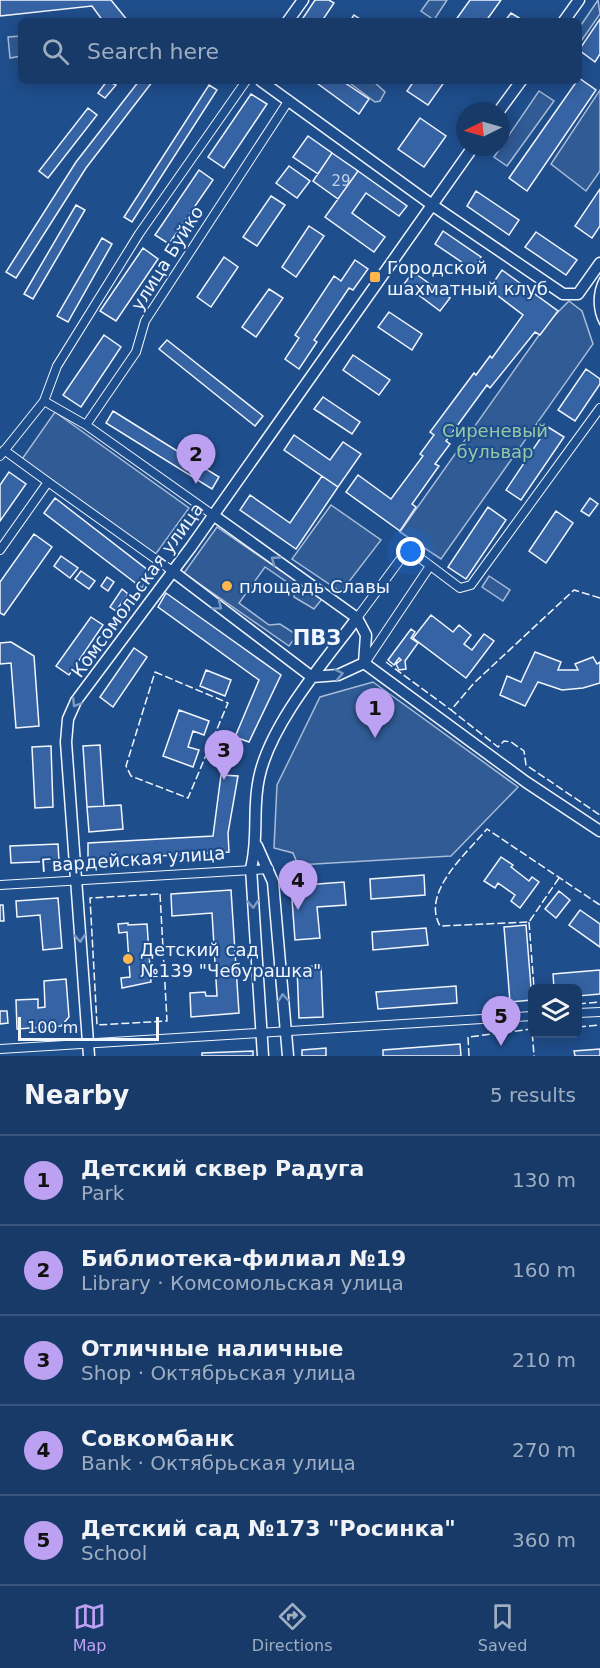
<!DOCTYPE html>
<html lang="en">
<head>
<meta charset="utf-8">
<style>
	body { margin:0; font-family:"DejaVu Sans",sans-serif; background:#20416f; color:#f1f3f6 }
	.controls { position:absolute; right:18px; bottom:18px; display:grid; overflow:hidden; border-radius:9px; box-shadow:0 3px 15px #0003 }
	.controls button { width:54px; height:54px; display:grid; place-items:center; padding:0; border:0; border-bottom:2px solid #36547d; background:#173a69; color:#f1f3f6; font:30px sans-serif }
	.compass { position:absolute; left:456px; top:102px; width:54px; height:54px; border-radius:50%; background:#173a69; box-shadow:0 3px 15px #0003; rotate:265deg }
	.scale { position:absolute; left:18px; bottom:15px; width:141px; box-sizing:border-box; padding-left:6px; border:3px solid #f2f6ff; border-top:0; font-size:16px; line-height:21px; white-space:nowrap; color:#f2f6ff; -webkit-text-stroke:4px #1f4e8c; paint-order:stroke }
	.you { position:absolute; left:411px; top:552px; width:21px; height:21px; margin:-15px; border:4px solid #fff; border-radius:50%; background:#1a73e8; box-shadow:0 0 0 9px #1a73e833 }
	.badge { display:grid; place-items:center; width:39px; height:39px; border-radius:50%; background:#bca0f2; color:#111; font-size:20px; font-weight:700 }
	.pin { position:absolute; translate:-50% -50px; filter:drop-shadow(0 2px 3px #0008) }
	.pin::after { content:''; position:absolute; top:32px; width:21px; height:18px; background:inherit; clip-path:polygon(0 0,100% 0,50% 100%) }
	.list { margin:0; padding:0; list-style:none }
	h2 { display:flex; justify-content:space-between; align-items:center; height:78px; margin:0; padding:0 24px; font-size:26px }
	h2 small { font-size:20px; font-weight:400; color:#9eadc0 }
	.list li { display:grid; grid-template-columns:39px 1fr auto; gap:18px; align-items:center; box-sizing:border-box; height:90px; padding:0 24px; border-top:2px solid #36547d }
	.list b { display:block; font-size:22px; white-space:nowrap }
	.list p { margin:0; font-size:20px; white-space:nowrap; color:#9eadc0 }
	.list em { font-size:20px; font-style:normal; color:#9eadc0 }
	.icon { flex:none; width:33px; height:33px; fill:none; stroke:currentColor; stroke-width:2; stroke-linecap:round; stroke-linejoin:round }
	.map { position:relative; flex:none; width:600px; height:1056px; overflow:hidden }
	.search { position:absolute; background:#173a69; box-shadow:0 3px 15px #0003; left:18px; right:18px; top:18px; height:66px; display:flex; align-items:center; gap:15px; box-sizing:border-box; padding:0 21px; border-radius:9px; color:#9eadc0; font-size:22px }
	.sheet { height:528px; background:#173a69 }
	nav { display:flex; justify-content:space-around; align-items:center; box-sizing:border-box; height:84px; border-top:2px solid #36547d; background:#173a69; font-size:16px; color:#9eadc0 }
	nav a { display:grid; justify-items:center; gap:3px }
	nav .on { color:#bca0f2 }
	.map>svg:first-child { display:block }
	.built { fill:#305b95; stroke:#a8bbd7; stroke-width:1.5 }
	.building { fill:#3563a3; stroke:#f2f6ff; stroke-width:1.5 }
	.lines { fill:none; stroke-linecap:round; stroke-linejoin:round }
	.minor-casing { stroke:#f2f6ff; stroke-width:10 }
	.tertiary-casing { stroke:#f2f6ff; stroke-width:13 }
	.minor { stroke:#1f4e8c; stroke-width:8 }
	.tertiary { stroke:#1f4e8c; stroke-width:10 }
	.tram { stroke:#f2f6ff; stroke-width:1.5 }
	.fence { stroke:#f2f6ff; stroke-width:1.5; stroke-dasharray:8 3; stroke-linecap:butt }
	.oneway { stroke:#7e9ac0 }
	.poi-dot { fill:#ffb74d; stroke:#1f4e8c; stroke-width:2 }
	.labels { text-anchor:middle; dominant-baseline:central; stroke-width:4.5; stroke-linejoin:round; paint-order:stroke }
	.number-label { font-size:15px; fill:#c3d1e8 }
	.street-label { font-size:18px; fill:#f2f6ff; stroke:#1f4e8c }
	.poi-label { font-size:18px; fill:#f2f6ff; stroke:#1f4e8c; text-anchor:start }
	.park-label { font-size:18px; fill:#97c8a6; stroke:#1f4e8c }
	.quarter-label { font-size:21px; font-weight:bold; fill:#f2f6ff; stroke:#1f4e8c }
</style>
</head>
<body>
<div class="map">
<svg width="600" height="1056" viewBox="0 0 600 1056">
	<rect width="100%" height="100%" fill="#1f4e8c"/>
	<path class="built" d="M429 0H447L434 20 421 11Z
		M598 0 600 14 579 44V28Z
		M21 36V56L10 58 8 37Z
		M347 81H373L385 92 380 101 375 102Z
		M600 90V171L586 191 551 164Z
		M539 91 554 101 507 166 494 157Z
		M569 301 582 311 593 344 441 559 400 532 549 321Z
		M55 412 189 508 155 555 20 462Z
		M331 505 381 540 341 592 292 559Z
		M217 527 322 599 314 609 294 597V587L265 567 239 603 269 625 280 624 297 635 289 646 184 573Z
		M489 576 510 590 503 601 482 587Z
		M373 682 518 787 451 856 298 865 293 853 274 848 277 785 320 697Z"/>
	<path class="building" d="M0 0H111L128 21H103L92 6 0 16Z
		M315 0H329L334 3 322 21H301Z
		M470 0H501L486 21H455Z
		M511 13 524 21H505Z
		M354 15 363 21H350Z
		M600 19V54L595 62 579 50Z
		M579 78 596 90 527 191 509 178Z
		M107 81 116 85 105 98 98 93Z
		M139 81H153L86 168 16 278 6 272 76 162Z
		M314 81H342L369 99 359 114Z
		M414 81H445L428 105 407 91Z
		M209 85 217 90 132 222 124 217Z
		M251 94 267 104 224 168 208 157Z
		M88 108 97 115 48 178 39 171Z
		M420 118 446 136 424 167 398 149Z
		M308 136 332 153 318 174 293 157Z
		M332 153 358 171 338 199 313 181Z
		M289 166 310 181 297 198 276 183Z
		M199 170 213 180 169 244 155 235Z
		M358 171 407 206 399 216 366 193 352 213 385 237 374 252 325 217Z
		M600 189V226L592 238 575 226Z
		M476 191 519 220 509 235 467 206Z
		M271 196 285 205 257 246 243 237Z
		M76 205 85 210 33 299 24 294Z
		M309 226 324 236 296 277 282 267Z
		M443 231 481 257 472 269 435 244Z
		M536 232 577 260 566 275 525 247Z
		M102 238 112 244 68 322 57 316Z
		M143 248 158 259 116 321 100 311Z
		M224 257 238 267 211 307 197 297Z
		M355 260 368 269 353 290 349 288 314 340 317 342 299 369 285 359 299 338 295 335 334 276 341 281Z
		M502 270 558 311 540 335 535 332 490 388 487 385 446 441 450 444 435 464 439 466 412 504 416 507 400 531 346 492 358 475 391 499 423 456 420 454 434 435 430 432 474 373 476 375 490 356 492 358 523 315 489 289Z
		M413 272 450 298 440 311 404 284Z
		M269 289 283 298 256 337 242 327Z
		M389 312 422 334 412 350 378 327Z
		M104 335 121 347 81 407 63 395Z
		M167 340 263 416 255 426 159 349Z
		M353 355 390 380 379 395 343 370Z
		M586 369 600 379V384L575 421 558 410Z
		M323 397 360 422 352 434 314 409Z
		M113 411 219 477 212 489 106 423Z
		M548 427 564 437 521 500 506 490Z
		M294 435 330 460 343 442 361 454 338 487 284 450Z
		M9 472 26 484 0 521V485Z
		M322 476 338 487 296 549 240 510 250 495 290 523Z
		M55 498 153 574 142 588 44 513Z
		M590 498 598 504 589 516 581 511Z
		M488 507 506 520 466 579 448 567Z
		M556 511 573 523 546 563 529 551Z
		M34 534 52 547 4 615 0 613V582Z
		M61 556 78 568 70 578 54 566Z
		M81 571 95 581 89 589 75 579Z
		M107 577 114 582 108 591 101 586Z
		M122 589 128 594 116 611 110 607Z
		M166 593 281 675 249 742 235 737 259 680 158 607Z
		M431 615 453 632 459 625 471 635 464 644 472 650 484 634 494 641 466 678 413 638Z
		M91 617 103 625 69 675 56 666Z
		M411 629 415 632 411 638 418 643 405 661 406 669 399 670 396 664 401 660 399 658 394 665 388 660Z
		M11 642 34 656 39 726 16 728 11 663 0 664V643Z
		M134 648 147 657 113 707 100 697Z
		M535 652 561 662 558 670H578L575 664 593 657 597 664 600 662V683L583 688 562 690 538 682 525 706 500 695 507 676 521 682Z
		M206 670 231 680 225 696 200 686Z
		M179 710 209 721 204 735 193 731 188 747 199 750 193 767 163 756Z
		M100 745 104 806 87 807 83 746Z
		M51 746 53 807 35 808 32 747Z
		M221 775 238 776 228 833 229 852 88 860V843L213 836Z
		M121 805 123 829 89 832 87 807Z
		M58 844 59 861 11 863 10 846Z
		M501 857 513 865 511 867 529 881 532 877 539 882 520 908 511 901 515 895 498 883 495 888 484 881Z
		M424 875 425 895 371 899 370 879Z
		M344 882 346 905 317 907 320 938 295 940 291 886Z
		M231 890 239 1013 191 1017 190 993 205 992 206 996H217L212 913 172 916 171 894Z
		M559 891 570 900 556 918 545 909Z
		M58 898 62 948 43 950 40 915 17 917 16 901Z
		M0 905H3L4 921H0Z
		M580 910 600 924V947L569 925Z
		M128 923V925L147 924 151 982 122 988 121 978 130 977 127 932 119 933 118 924Z
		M526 925 532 1000 510 1002 504 927Z
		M426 928 428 945 373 950 372 932Z
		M321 966 323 1017 299 1018 297 967Z
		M600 970V994L578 996V988H554L553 974Z
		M66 979 69 1017 61 1026 17 1029 16 1000 38 999V1008L45 1007 44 981Z
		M456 986 457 1003 378 1009 376 992Z
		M0 1011H7L8 1023 0 1024Z
		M460 1044 461 1056H383V1050Z
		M326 1048V1056H302V1050Z
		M600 1049V1056H575L574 1051Z
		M253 1051V1056H202V1053Z"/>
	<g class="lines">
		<defs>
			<path id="minor" d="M44 401 86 425 136 352 145 321 289 100
				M86 425 213 515
				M0 456 44 401 57 366 139 234 246 81
				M48 482 171 570
				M0 550 48 482 4 450
				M357 618 408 549 460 588 471 585 600 408
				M365 663 430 566
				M0 885 269 869
				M578 1013 600 1012
				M0 1049 532 1016"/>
			<path id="tertiary" d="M288 21 303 0
				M564 21 579 0
				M261 81 435 207 563 294H578L600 263
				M499 111 521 81
				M171 570 312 677 338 675 364 663 366 635 357 618 213 515
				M364 663 526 782 600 831
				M257 846 273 882 288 1056
				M89 1056 66 742 68 719 76 701 191 547 473 147
				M263 1056 251 868C259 837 252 809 259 778 270 724 324 662 357 618"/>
		</defs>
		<use href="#minor" class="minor-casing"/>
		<use href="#tertiary" class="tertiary-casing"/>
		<use href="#minor" class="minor"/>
		<use href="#tertiary" class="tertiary"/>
		<path class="tram" d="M600 277C592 292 592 310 600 325"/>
		<path class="fence" d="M600 598 574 590 474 683 451 710 498 747 504 741 511 742 524 751 526 765 600 815
			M386 662 451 710
			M155 672 228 703 188 798 131 776 126 766Z
			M559 878 529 922 440 926C421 892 466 854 487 829L600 905
			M160 894 167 1021 97 1025 90 898Z
			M529 922 534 988
			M578 1004 600 1002
			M578 1027 600 1025
			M469 1056 468 1037 532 1029 534 1056"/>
	</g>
	<defs><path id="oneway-chevron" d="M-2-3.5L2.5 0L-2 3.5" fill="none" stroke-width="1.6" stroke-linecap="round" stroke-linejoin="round" transform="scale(1.5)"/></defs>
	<g class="oneway">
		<use href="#oneway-chevron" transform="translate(275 560) rotate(-144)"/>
		<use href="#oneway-chevron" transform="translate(218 606) rotate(37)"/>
		<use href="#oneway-chevron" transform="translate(339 674) rotate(-12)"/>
		<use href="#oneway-chevron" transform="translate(76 703) rotate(122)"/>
		<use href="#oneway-chevron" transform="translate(253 904) rotate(86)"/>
		<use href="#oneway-chevron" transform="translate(80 938) rotate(86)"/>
		<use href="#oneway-chevron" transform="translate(283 998) rotate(-95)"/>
	</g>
	<g class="poi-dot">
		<rect x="369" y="271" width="12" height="12" rx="3"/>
		<circle cx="227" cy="586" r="6"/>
		<circle cx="128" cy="959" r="6"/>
	</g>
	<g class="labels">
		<g class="number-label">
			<text x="341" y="181">29</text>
		</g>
		<g class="street-label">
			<text transform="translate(167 258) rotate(-58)">улица Буйко</text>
			<text transform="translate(137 590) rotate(-54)">Комсомольская улица</text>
			<text transform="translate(133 859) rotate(-4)">Гвардейская улица</text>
		</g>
		<g class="poi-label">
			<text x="387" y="267">Городской<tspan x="387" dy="21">шахматный клуб</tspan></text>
			<text x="239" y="586">площадь Славы</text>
			<text x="140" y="949">Детский сад<tspan x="140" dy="21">№139 "Чебурашка"</tspan></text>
		</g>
		<g class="park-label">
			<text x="495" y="430">Сиреневый<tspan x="495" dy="21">бульвар</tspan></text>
		</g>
		<g class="quarter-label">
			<text x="317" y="638">ПВЗ</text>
		</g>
	</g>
</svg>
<div class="controls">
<button><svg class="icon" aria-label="layers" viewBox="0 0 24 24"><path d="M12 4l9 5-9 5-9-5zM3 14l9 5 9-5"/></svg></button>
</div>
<svg class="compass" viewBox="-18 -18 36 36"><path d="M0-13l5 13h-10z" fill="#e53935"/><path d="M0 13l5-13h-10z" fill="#9eadc0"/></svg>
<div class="scale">100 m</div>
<div class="you"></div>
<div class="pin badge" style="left:375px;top:738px">1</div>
<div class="pin badge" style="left:196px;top:484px">2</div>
<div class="pin badge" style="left:224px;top:780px">3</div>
<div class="pin badge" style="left:298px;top:910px">4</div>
<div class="pin badge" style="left:501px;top:1046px">5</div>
<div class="search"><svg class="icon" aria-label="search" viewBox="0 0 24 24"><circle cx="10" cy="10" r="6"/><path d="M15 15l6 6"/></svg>Search here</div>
</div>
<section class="sheet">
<h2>Nearby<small>5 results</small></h2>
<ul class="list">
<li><span class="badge">1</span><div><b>Детский сквер Радуга</b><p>Park</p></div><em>130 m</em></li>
<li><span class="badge">2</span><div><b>Библиотека-филиал №19</b><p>Library · Комсомольская улица</p></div><em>160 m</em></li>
<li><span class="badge">3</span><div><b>Отличные наличные</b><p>Shop · Октябрьская улица</p></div><em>210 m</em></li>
<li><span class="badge">4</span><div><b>Совкомбанк</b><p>Bank · Октябрьская улица</p></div><em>270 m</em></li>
<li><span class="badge">5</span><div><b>Детский сад №173 &quot;Росинка&quot;</b><p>School</p></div><em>360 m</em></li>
</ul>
</section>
<nav>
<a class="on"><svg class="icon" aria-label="map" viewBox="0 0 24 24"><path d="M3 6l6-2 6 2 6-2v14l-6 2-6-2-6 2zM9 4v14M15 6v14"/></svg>Map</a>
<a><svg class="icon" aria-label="directions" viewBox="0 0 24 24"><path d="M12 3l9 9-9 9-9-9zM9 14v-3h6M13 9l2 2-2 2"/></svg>Directions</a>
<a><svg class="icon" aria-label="saved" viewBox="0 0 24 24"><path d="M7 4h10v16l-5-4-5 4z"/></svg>Saved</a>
</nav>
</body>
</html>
